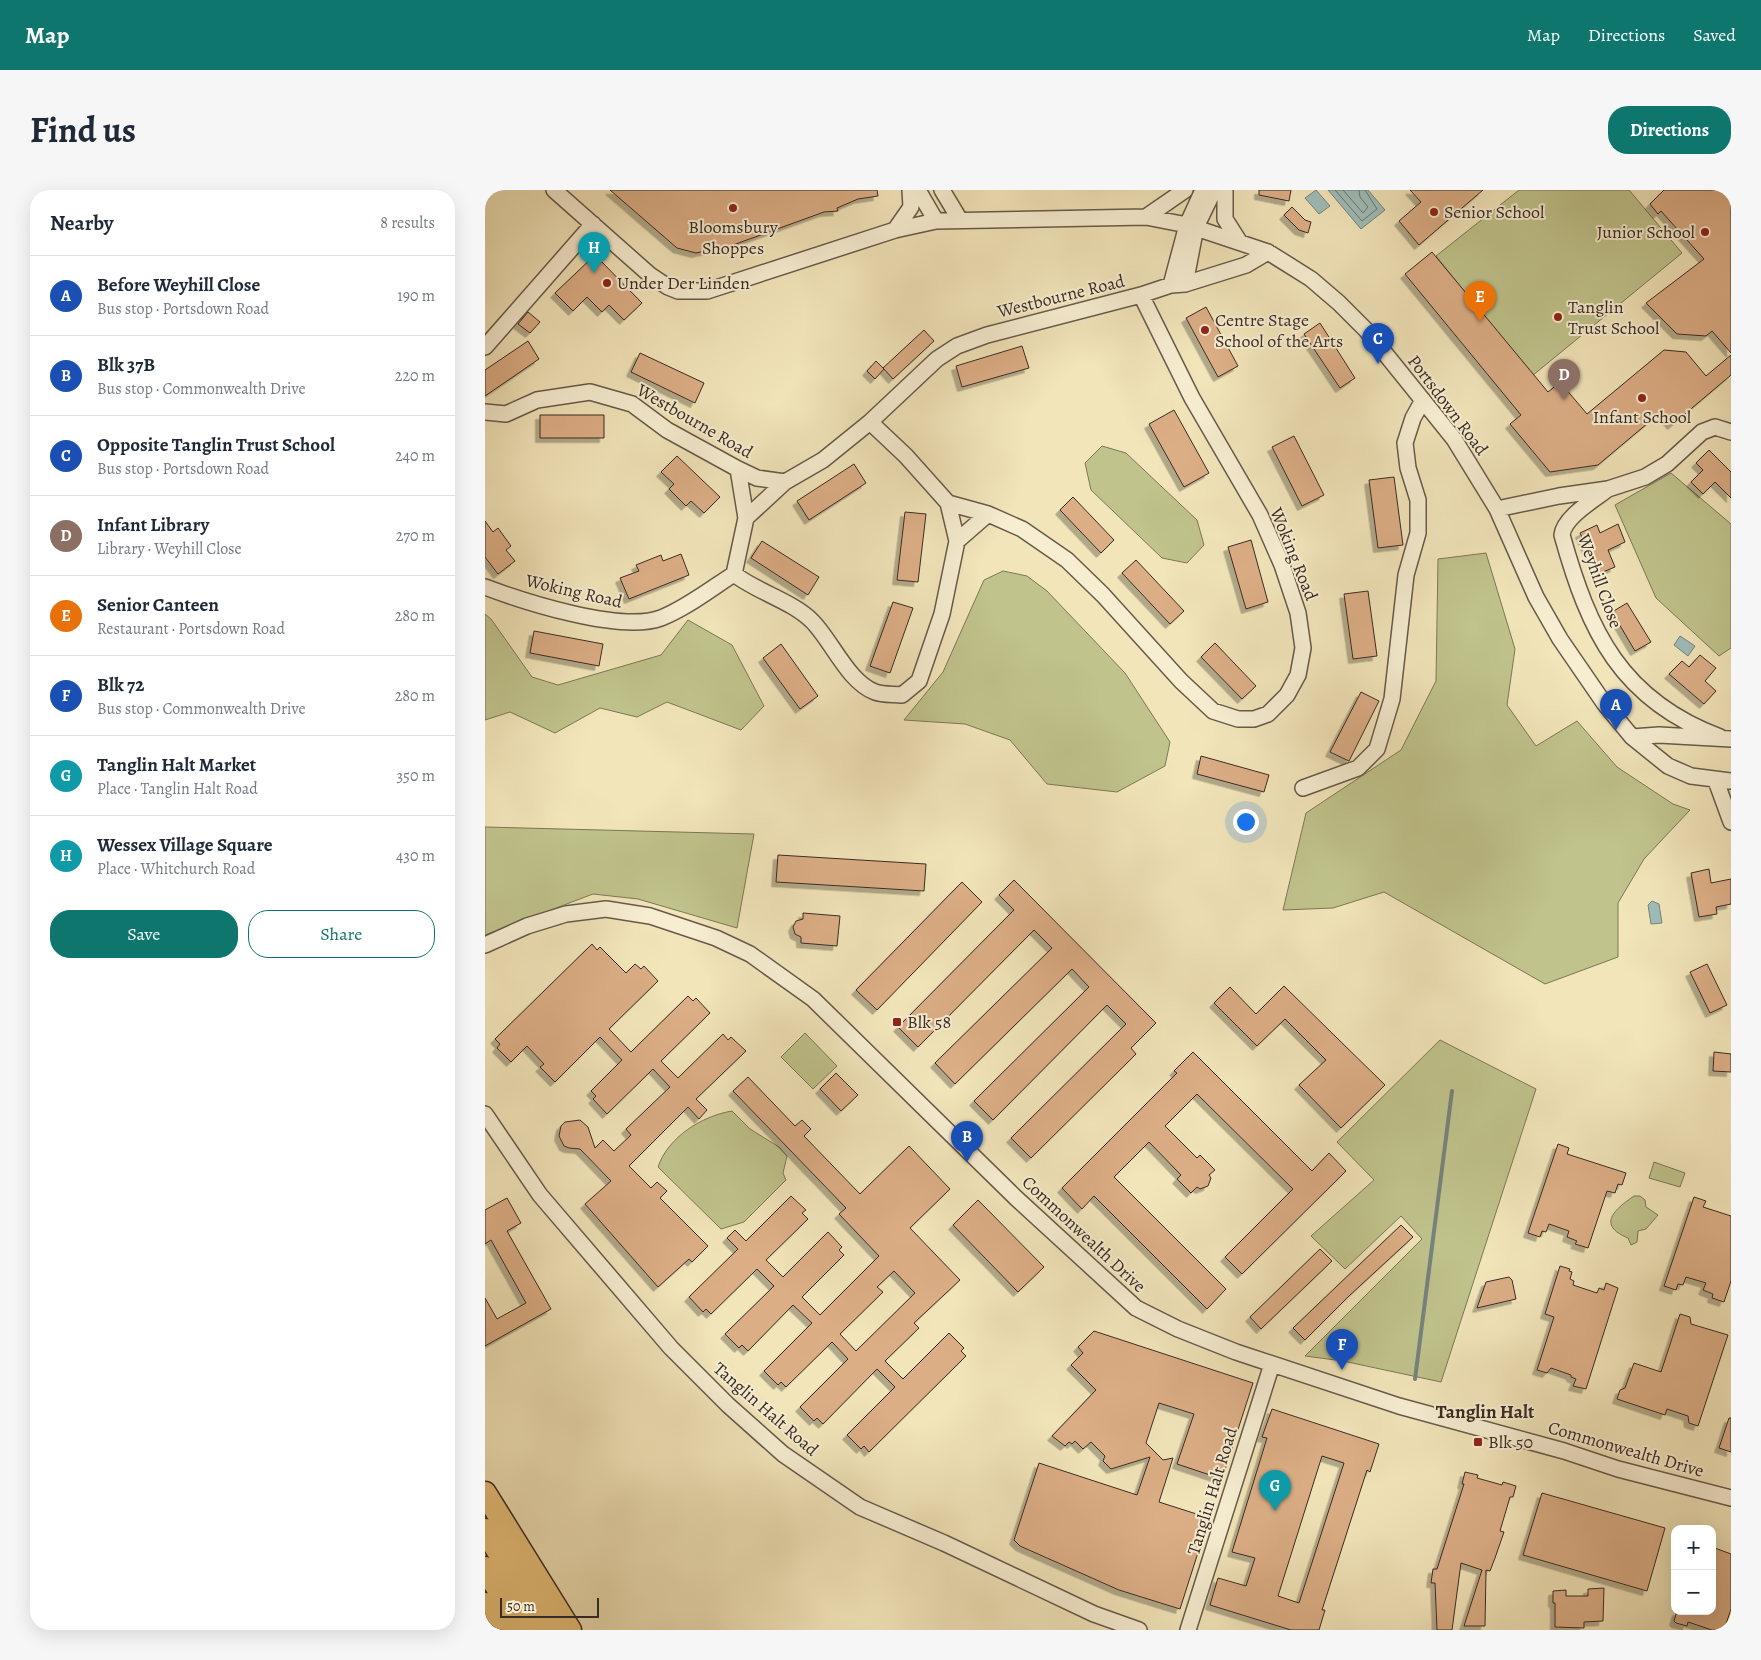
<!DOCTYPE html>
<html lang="en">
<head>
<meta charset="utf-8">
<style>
	body { margin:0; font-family:Alegreya,serif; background:#f6f6f7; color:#1f2937 }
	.controls { position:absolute; right:15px; bottom:15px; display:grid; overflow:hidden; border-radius:10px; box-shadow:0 5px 20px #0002 }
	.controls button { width:45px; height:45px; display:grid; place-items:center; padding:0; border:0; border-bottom:1px solid #e0e1e3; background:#fff; color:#1f2937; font:25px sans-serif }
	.scale { position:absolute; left:15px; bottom:12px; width:99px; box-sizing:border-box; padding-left:5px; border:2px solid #392b24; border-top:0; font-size:14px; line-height:18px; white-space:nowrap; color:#392b24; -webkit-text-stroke:4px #f7eed2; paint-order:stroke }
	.you { position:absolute; left:760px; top:631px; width:18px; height:18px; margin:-12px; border:4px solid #fff; border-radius:50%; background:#1a73e8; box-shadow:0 0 0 8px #1a73e833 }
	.badge { display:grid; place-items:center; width:32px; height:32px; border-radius:50%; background:#0f766e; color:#fff; font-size:16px; font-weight:700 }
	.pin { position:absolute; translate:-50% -41px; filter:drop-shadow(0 1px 2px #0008) }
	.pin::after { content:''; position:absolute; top:26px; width:18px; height:15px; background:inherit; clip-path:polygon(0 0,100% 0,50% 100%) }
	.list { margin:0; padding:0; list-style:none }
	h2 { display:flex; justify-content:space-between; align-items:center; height:65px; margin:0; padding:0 20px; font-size:21px }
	h2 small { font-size:16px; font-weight:400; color:#747a83 }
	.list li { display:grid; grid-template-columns:32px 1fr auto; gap:15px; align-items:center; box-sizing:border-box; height:80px; padding:0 20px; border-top:1px solid #e0e1e3 }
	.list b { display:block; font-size:19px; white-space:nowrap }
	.list p { margin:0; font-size:16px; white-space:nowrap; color:#747a83 }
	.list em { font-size:16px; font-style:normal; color:#747a83 }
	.actions { display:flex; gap:10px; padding:15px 20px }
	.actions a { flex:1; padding:11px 0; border:1px solid #0f766e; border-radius:20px; text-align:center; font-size:18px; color:#0f766e }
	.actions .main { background:#0f766e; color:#fff }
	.map { position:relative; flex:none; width:1246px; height:1440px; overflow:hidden; border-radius:20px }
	header { display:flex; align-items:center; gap:30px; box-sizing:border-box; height:70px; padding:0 25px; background:#0f766e; color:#fff }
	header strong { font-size:24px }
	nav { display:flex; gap:28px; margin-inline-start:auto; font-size:18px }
	.intro { display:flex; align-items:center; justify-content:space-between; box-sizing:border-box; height:120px; padding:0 30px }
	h1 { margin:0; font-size:35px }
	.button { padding:12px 22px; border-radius:20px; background:#0f766e; color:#fff; font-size:18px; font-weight:700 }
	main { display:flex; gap:30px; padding:0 30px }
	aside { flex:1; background:#fff; border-radius:20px; box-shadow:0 5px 20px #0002 }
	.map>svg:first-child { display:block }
	.green { fill:#c0c38c; stroke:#7c7758 }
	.water { fill:#9fbdb9; stroke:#76837d }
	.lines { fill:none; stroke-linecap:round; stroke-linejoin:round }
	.shore { stroke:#6c746e; stroke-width:1 }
	.stream { stroke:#76837d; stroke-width:4 }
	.building { fill:#dcae86; stroke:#392b24; fill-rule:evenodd; filter:url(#shadow) }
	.minor-casing { stroke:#675a4a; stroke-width:18 }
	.highway-casing { stroke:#392b24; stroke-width:25 }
	.minor { stroke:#f7eed2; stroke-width:15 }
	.highway { stroke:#e9c27d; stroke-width:22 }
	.poi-dot { fill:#8f2418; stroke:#f7eed2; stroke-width:2 }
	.labels { text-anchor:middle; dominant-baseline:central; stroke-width:4; stroke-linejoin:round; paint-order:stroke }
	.poi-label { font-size:18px; fill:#392b24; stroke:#f7eed2; text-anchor:start }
	.street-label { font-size:18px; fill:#392b24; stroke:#f7eed2 }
	.neighbourhood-label { font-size:19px; font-weight:bold; fill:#392b24; stroke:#f7eed2 }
</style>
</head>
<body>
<header>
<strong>Map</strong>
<nav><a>Map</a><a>Directions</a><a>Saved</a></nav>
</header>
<div class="intro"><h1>Find us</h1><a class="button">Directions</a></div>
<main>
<aside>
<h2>Nearby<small>8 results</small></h2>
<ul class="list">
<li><span class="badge" style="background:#1a4fb4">A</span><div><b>Before Weyhill Close</b><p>Bus stop · Portsdown Road</p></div><em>190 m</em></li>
<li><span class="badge" style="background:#1a4fb4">B</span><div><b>Blk 37B</b><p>Bus stop · Commonwealth Drive</p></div><em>220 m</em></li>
<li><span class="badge" style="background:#1a4fb4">C</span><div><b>Opposite Tanglin Trust School</b><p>Bus stop · Portsdown Road</p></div><em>240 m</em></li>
<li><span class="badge" style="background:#8d6e63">D</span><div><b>Infant Library</b><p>Library · Weyhill Close</p></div><em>270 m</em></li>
<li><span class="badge" style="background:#e8710a">E</span><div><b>Senior Canteen</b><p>Restaurant · Portsdown Road</p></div><em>280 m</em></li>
<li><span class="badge" style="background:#1a4fb4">F</span><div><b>Blk 72</b><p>Bus stop · Commonwealth Drive</p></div><em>280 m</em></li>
<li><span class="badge" style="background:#0f9aa8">G</span><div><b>Tanglin Halt Market</b><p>Place · Tanglin Halt Road</p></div><em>350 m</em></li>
<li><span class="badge" style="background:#0f9aa8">H</span><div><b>Wessex Village Square</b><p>Place · Whitchurch Road</p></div><em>430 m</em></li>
</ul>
<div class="actions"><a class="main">Save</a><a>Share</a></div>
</aside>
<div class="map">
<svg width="1246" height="1440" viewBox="0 0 1246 1440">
	<defs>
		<filter id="shadow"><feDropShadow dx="-4.5" dy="4.5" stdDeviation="0" flood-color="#0004"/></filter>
	</defs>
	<rect width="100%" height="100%" fill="#f2e5ba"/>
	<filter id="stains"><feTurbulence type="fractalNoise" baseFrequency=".004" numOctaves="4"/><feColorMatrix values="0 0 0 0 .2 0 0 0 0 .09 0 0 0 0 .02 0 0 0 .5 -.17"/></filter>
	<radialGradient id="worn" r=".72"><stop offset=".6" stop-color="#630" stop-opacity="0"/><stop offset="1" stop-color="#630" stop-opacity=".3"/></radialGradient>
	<path class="green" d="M1034 0H1144L1197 63 1047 186 951 66Z
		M617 256 641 263 712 330 719 355 702 373 677 368 606 300 600 273Z
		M1186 283 1246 334V458L1234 466 1171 408 1130 315Z
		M1001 363 1030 459 1022 515 1051 556 1092 531 1132 577 1188 614 1205 620 1159 669 1133 713V767L1060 794 899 702 848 718 798 720 821 623 916 560 951 491 953 369Z
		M518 381 542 386 562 401 640 483 685 552 680 576 632 602 562 594 525 550 480 534 419 530 458 482 499 390Z
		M0 424 6 429 47 487 73 495 176 465 203 430 247 455 279 516 256 540 182 512 152 527 115 518 70 543 25 522 0 530Z
		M0 637 269 644 252 738 153 709 108 704 0 745Z
		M320 843 352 876 328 899 296 867Z
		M955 850 1051 899 956 1192 858 1171 820 1166 937 1049 916 1026 860 1079 826 1046 889 990 852 952Z
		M247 921 265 939 294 957 302 966 298 983 301 990 259 1032 236 1039 173 977C183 947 217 926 247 921Z
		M1169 972 1200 983 1195 997 1164 988Z
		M1149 1006H1155L1160 1010 1161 1017 1173 1025 1161 1039 1153 1041 1152 1052 1146 1055 1143 1048C1111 1035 1130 1019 1149 1006Z"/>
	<path class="water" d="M831 0 845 16 834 24 820 8Z
		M843 0H883L900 20 876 39Z
		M1195 446 1210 456 1203 466 1189 455Z
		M1167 711 1174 714 1177 733 1166 734 1163 715Z"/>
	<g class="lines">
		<path class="shore" d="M850 0 877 31 892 19 880 0
			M858 0 878 23 883 17 875 7 874 0"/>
		<path class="stream" d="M930 1189 967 901"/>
	</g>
	<path class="building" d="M125 0H392L393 6 373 9 352 18 353 21 339 22 248 55 211 63 192 58Z
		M774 0H806L804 11 774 5Z
		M925 0H998L934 55 914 31 936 12Z
		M1179 0H1246V163L1227 141 1221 146 1192 144 1161 113 1219 69 1176 21 1173 24 1165 14Z
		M807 17 820 30 826 32 823 43 814 40 799 25Z
		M947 62 1063 202 1075 192 1102 224 1179 160 1201 162 1221 186 1246 165V185L1187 235 1176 222 1113 275 1065 282 1025 234 1036 225 920 84Z
		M110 65 157 113 139 130 124 115 117 122 102 107 88 121 70 103Z
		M721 117 753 176 733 187 701 128Z
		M43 122 55 132 45 143 33 134Z
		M835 133 870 188 855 198 819 144Z
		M439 140 449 151 408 189 398 178Z
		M43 151 54 169 0 206V180Z
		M537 156 544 178 477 197 471 176Z
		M155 163 219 193 210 213 146 182Z
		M391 171 399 179 390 189 382 181Z
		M689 220 724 283 699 297 664 234Z
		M55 225H119V248H55Z
		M809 246 839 305 817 316 787 257Z
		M1224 260 1246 282V308L1230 292 1218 304 1206 292 1218 280 1211 273Z
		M192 266 235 307 219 323 206 311 201 316 184 299 189 294 176 282Z
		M369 274 381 293 324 330 312 311Z
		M909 287 918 355 893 358 884 290Z
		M588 307 629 350 616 363 575 320Z
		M420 322 441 324 433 392 412 390Z
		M0 331 8 342 13 338 26 356 21 360 30 371 13 384 0 367Z
		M1133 334 1140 352 1123 360 1130 377 1113 384 1095 343 1112 335 1115 343Z
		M766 350 783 412 761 419 743 357Z
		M277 351 334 387 323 405 266 368Z
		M196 364 204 385 144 409 135 388 154 381 151 375 176 365 178 371Z
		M651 370 699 421 685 434 637 383Z
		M883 401 892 466 868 469 859 404Z
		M408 412 428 418 405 483 385 476Z
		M1142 413 1166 452 1150 461 1127 422Z
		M49 441 118 454 114 476 45 463Z
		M730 453 771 496 757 509 716 467Z
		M296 454 333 506 315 519 278 468Z
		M1215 465 1231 478 1220 491 1231 501 1219 514 1184 484 1197 471 1204 477Z
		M876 502 894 511 864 571 845 562Z
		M716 566 784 585 779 602 712 584Z
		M293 665 441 674 439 701 291 692Z
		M1224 679 1226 693 1246 689V714L1231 717 1232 724 1214 727 1206 683Z
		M529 690 671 833 646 858 651 864 546 968 526 948 641 834 622 815 508 930 489 911 604 797 587 779 470 894 450 873 567 758 549 740 433 857 413 837 529 720 514 705Z
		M477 692 497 712 392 820 371 800Z
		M318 723 355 726 352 756 316 753V747L310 744 308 737 311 731 318 729Z
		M107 754 112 760 115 757 141 783 150 774 156 779 159 776 173 791 124 839 146 862 203 806 208 811 211 808 225 823 176 871 193 888 238 844 243 850 246 847 261 861 211 909 222 920 214 929 203 917 144 976 166 998 172 992 182 1001 175 1008 223 1056 207 1072 204 1069 173 1097 100 1014 126 991 95 959 84 958 79 956 74 946 76 936 80 932 95 930 103 937 110 958 118 950 129 961 146 945 141 939 185 897 168 879 122 924 108 909 111 906 106 901 137 870 115 847 70 892 55 877 59 874 42 856 26 872 12 858 15 854 10 849Z
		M1222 774 1242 815 1225 823 1205 782Z
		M799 796 900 895 856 938 814 895 841 870 800 829 772 856 729 813 745 797 771 824Z
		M708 862 827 981 844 963 861 981 757 1084 740 1067 808 999 712 904 680 936 712 968 715 965 730 980 724 985 726 988 723 996 715 999 712 997 706 1003 692 989 696 985 664 952 629 987 741 1099 722 1119 609 1006 597 1019 577 998 692 883 689 881Z
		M1229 862 1246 864V882L1228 881Z
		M351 883 373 905 356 921 335 899Z
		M263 887 310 936 317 930 326 939 319 946 375 1004 424 956 465 999 425 1038 475 1090 429 1133 434 1138 400 1171 418 1189 464 1143 479 1158 476 1161 481 1166 384 1262 379 1256 376 1259 362 1245 410 1197 392 1179 338 1234 332 1228 329 1231 315 1217 363 1169 347 1152 301 1197 296 1192 293 1195 279 1181 327 1133 308 1115 263 1161 257 1155 254 1158 240 1144 289 1096 272 1079 226 1124 221 1119 218 1122 204 1107 253 1059 242 1048 250 1040 261 1051 306 1006 321 1020 317 1023 323 1029 281 1070 298 1087 343 1042 357 1057 354 1060 359 1065 317 1107 335 1125 394 1066 354 1024 361 1018 248 901ZM409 1081 430 1103 371 1161 355 1144 398 1102 392 1097Z
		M1073 954 1084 958 1082 964 1141 983 1137 995 1133 994 1130 1003 1122 1001 1103 1058 1090 1054 1092 1051 1082 1047 1084 1041 1064 1034 1061 1042 1057 1041 1055 1047 1043 1043Z
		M1209 1007 1221 1011 1218 1017 1246 1026V1091L1239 1112 1227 1108 1228 1104 1218 1100 1221 1093 1201 1087 1198 1095 1193 1094 1191 1100 1179 1096Z
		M22 1008 36 1033 22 1041 66 1119 0 1156V1108L12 1129 41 1113 6 1050 0 1054V1020Z
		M493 1010 559 1077 533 1102 468 1035Z
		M916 1035 928 1047 864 1106 820 1150 808 1138Z
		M835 1059 847 1071 776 1139 765 1127Z
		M1075 1076 1085 1079 1084 1081 1087 1082 1085 1089 1089 1091 1088 1095 1112 1103 1114 1098 1119 1100 1121 1093 1133 1098 1101 1199 1088 1196 1091 1189 1086 1187V1185L1066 1178 1062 1183 1052 1180 1069 1127 1060 1124Z
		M1024 1087 1027 1090 1031 1109 992 1118 1001 1092Z
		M1195 1124 1205 1127 1206 1134 1243 1145 1213 1236 1204 1233 1203 1226 1182 1219 1180 1225 1132 1209 1135 1200 1140 1198 1149 1173 1176 1182Z
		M609 1141 768 1193 737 1289 692 1274 709 1224 674 1213 661 1253 678 1270 688 1268 674 1312 724 1328 695 1419 634 1400 535 1356 529 1350 554 1273 652 1305 665 1267 626 1279 618 1271 620 1266 606 1252 598 1259 590 1251 587 1254 584 1252 580 1256 567 1246 611 1200 586 1175 598 1163 593 1157Z
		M787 1219 894 1254 885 1282 882 1280 837 1420H840L834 1440H806L725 1415 733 1388 761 1396 770 1368 747 1362 782 1248 777 1247ZM837 1266 859 1273 814 1413 793 1406Z
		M1244 1228H1246V1262L1234 1258Z
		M980 1282 993 1285 992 1288 1017 1295 1018 1292 1031 1296 1028 1307H1025L1015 1341 1019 1342 1010 1368 1005 1381 1001 1380 1000 1436H979L997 1380 976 1373 967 1440H952L950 1393H946L948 1379H952L979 1294H977Z
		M1057 1303 1180 1338 1162 1401 1038 1365Z
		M1227 1357 1246 1364V1419L1239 1440H1227L1203 1432 1202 1436 1191 1433 1189 1431 1192 1421H1227Z
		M1119 1398 1118 1431 1099 1432V1438L1070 1437V1413H1068V1401L1081 1400V1406H1103V1399Z"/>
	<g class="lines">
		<defs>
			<path id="minor" d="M69 0 165 85 183 97 193 101H222L410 40 451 31 661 27 702 35 783 62 826 89 854 113 882 141 969 249 1012 319 1051 407 1075 449 1119 513 1147 547 1183 576 1206 586 1246 591
				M433 0 451 31
				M457 0 475 30
				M740 0V29L754 51
				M661 27 700 0
				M410 40 426 17 425 0
				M700 94 711 37 729 0
				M686 95 702 35 718 0
				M0 157 108 34
				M0 222 21 224 52 210 105 202 147 214 182 240 253 279 272 288 300 292 338 270 385 232 452 169 472 156 502 145 656 105 686 95 700 94 761 75 783 62
				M385 232 421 266 463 313 503 324 537 339 582 370 618 405 696 491 728 521 753 529H769L783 524 802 505 813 485 818 458 813 423 797 375 775 325 707 208 656 105
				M1123 299C1109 310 1079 327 1077 345 1104 442 1136 510 1235 547
				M1012 319 1074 306 1123 299 1160 287 1182 274 1217 242 1230 237 1246 242
				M261 328 300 292
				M472 351 503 324
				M249 384C272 402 307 411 327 431 347 451 363 492 390 502 398 505 408 504 417 505L434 491 457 424 472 351 463 313
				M0 397C40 412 136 443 176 428 200 419 227 398 249 384L261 328 253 279
				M1147 547 1174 545 1246 549
				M1231 591 1246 632
				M818 598 873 578 892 559 907 509 921 385 933 343V310L923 278 920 253 928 228 938 210
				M0 755 42 736 81 724 121 719 165 726 231 748 265 764 328 809 531 1008 651 1118 693 1139 751 1162 914 1216 1079 1261 1133 1279 1246 1308
				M0 924 55 1005 186 1158 243 1215 298 1264 375 1317 459 1353 609 1424 654 1440
				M703 1440 787 1174"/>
			<path id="highway" d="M0 1303 85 1440
				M0 1340 62 1440
				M0 1378 39 1440
				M0 1414 16 1440"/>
		</defs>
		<use href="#minor" class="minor-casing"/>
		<use href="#highway" class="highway-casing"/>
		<use href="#minor" class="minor"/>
		<use href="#highway" class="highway"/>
	</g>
	<g class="poi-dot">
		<circle cx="248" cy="18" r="5"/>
		<circle cx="949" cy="22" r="5"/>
		<circle cx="1220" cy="42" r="5"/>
		<circle cx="122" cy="93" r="5"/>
		<circle cx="1073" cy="127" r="5"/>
		<circle cx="720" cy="140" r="5"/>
		<circle cx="1157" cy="208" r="5"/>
		<rect x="407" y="827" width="10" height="10" rx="2.5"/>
		<rect x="988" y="1247" width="10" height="10" rx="2.5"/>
	</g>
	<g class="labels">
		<g class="poi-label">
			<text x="959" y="22">Senior School</text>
			<text x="248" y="37" text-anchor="middle">Bloomsbury<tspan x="248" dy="21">Shoppes</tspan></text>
			<text x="1210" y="42" text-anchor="end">Junior School</text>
			<text x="132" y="93">Under Der Linden</text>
			<text x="1083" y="117">Tanglin<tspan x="1083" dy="21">Trust School</tspan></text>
			<text x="730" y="130">Centre Stage<tspan x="730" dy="21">School of the Arts</tspan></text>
			<text x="1157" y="227" text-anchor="middle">Infant School</text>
			<text x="422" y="832">Blk 58</text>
			<text x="1003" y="1252">Blk 50</text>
		</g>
		<g class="street-label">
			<text transform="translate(576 106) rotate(-14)">Westbourne Road</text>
			<text transform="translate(963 215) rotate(53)">Portsdown Road</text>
			<text transform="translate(210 231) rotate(30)">Westbourne Road</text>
			<text transform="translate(809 364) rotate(68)">Woking Road</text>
			<text transform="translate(1115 391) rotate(70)">Weyhill Close</text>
			<text transform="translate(89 401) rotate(13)">Woking Road</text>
			<text transform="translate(599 1044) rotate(43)">Commonwealth Drive</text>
			<text transform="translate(281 1219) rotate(41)">Tanglin Halt Road</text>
			<text transform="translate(1141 1259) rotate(16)">Commonwealth Drive</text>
			<text transform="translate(727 1301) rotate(-73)">Tanglin Halt Road</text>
		</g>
		<g class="neighbourhood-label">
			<text x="1000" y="1222">Tanglin Halt</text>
		</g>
	</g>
	<rect width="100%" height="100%" filter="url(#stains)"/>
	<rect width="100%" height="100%" fill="url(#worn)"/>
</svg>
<div class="controls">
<button>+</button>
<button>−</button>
</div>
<div class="scale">50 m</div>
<div class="you"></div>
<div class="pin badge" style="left:1131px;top:540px;background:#1a4fb4">A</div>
<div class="pin badge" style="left:482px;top:972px;background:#1a4fb4">B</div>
<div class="pin badge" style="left:893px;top:174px;background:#1a4fb4">C</div>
<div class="pin badge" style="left:1079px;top:210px;background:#8d6e63">D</div>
<div class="pin badge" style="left:995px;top:132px;background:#e8710a">E</div>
<div class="pin badge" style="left:857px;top:1180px;background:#1a4fb4">F</div>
<div class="pin badge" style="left:790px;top:1321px;background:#0f9aa8">G</div>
<div class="pin badge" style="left:109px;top:83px;background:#0f9aa8">H</div>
</div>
</main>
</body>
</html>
